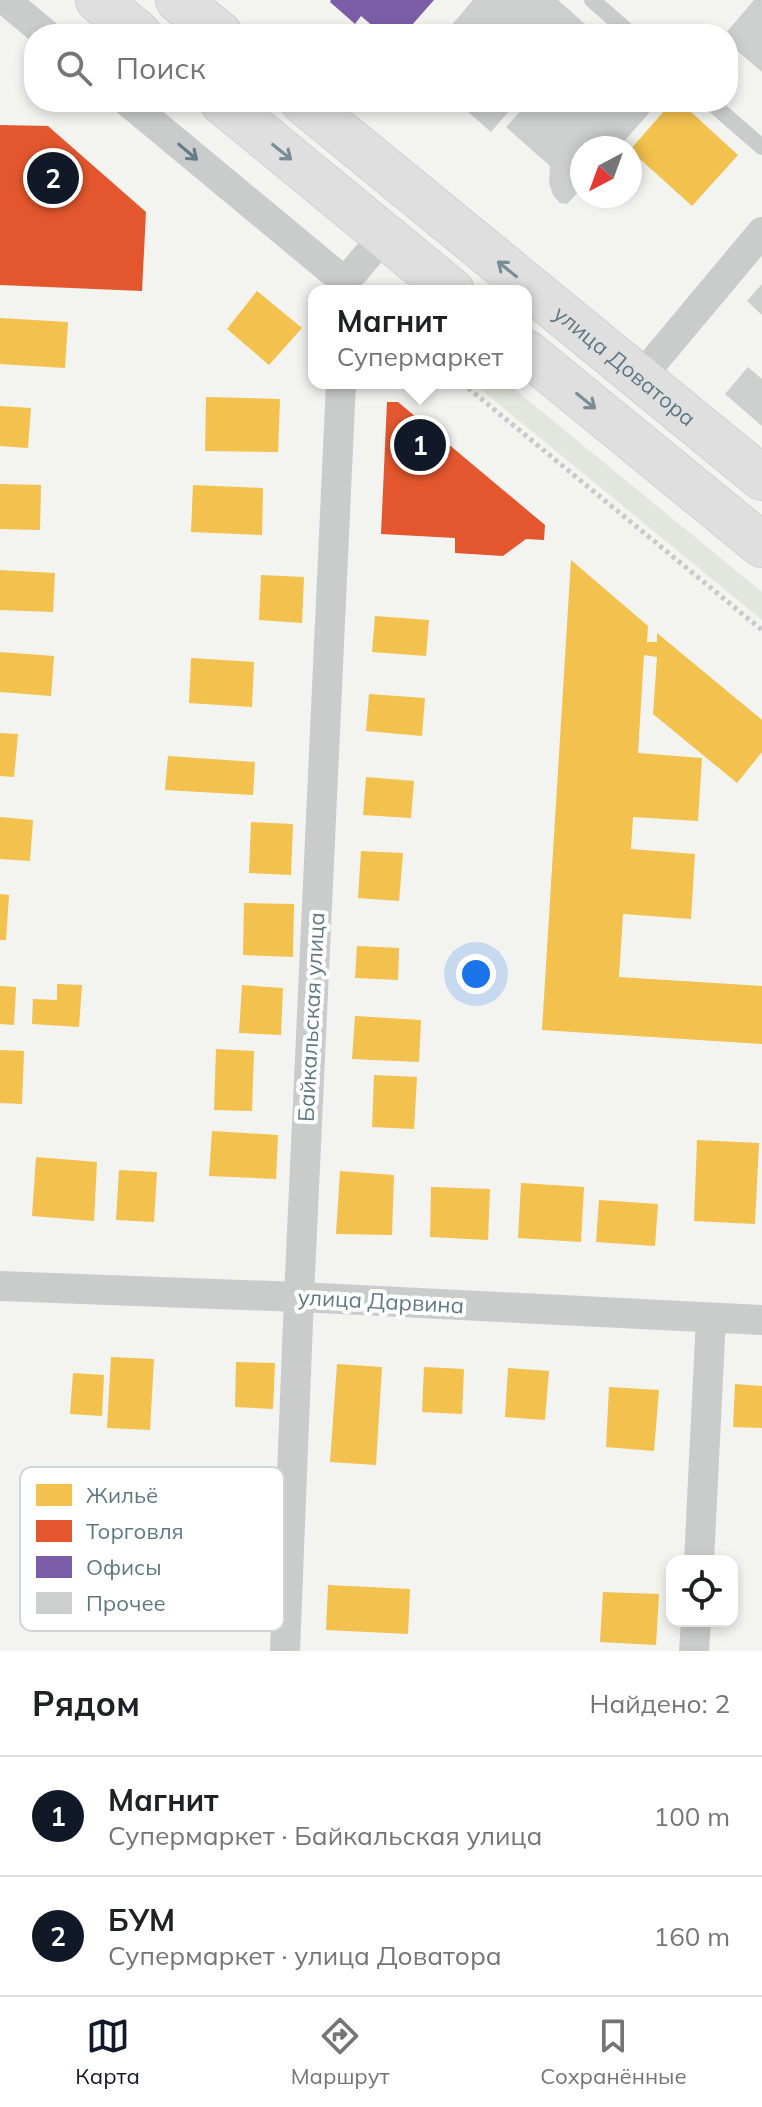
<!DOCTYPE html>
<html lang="ru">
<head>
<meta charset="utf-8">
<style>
	body { margin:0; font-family:Mulish,sans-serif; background:#f6f6f6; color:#202124 }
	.controls { position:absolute; right:24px; bottom:24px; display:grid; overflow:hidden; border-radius:16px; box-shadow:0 4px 12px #0003 }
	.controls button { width:72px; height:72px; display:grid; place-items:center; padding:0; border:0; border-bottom:2px solid #e0e0e0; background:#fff; color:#202124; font:40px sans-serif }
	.compass { position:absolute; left:570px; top:136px; width:72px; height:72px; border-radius:50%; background:#fff; box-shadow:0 4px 12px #0003; rotate:221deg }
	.you { position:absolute; left:476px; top:974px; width:28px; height:28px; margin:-20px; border:6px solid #fff; border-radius:50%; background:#1a73e8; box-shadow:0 0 0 12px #1a73e833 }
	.badge { display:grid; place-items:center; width:52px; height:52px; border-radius:50%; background:#111827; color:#fff; font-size:26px; font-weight:700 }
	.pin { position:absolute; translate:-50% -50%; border:4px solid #fff; box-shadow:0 2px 8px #0006 }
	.popup { position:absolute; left:308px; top:285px; width:224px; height:104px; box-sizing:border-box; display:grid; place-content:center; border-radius:16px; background:#fff; filter:drop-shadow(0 2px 6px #0005); font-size:26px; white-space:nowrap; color:#757577 }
	.popup b { font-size:30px; color:#202124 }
	.popup::after { content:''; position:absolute; left:50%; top:100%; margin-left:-16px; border:16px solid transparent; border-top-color:#fff }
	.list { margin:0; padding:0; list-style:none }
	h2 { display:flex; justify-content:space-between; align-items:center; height:104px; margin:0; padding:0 32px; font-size:34px }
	h2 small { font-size:26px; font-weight:400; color:#757577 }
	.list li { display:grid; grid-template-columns:52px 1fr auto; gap:24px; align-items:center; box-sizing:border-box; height:120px; padding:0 32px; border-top:2px solid #e0e0e0 }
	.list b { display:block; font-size:30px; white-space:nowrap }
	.list p { margin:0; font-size:26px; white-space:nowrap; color:#757577 }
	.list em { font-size:26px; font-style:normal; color:#757577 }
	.icon { flex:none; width:44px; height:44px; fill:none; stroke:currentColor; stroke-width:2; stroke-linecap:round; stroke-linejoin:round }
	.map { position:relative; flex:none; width:762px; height:1651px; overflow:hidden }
	.search { position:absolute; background:#fff; box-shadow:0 4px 12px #0003; left:24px; right:24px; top:24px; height:88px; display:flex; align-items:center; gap:20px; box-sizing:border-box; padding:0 28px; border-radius:32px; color:#757577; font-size:30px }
	.sheet { height:344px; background:#fff }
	nav { display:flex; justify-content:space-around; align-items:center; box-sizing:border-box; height:112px; border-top:2px solid #e0e0e0; background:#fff; font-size:22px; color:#757577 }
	nav a { display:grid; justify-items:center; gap:4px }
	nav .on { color:#111827 }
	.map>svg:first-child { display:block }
	.green { fill:#e3e6de }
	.homes { fill:#f2c14e }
	.shops { fill:#e4572e }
	.offices { fill:#7b5ea7 }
	.building { fill:#cdcfce }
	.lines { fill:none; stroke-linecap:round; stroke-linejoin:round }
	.primary-casing { stroke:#d0d1d0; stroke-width:46 }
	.path { stroke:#c8c9ca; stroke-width:5; stroke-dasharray:4 4; stroke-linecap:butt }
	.lane { stroke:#cacccc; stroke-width:16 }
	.street { stroke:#cacccc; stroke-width:30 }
	.primary { stroke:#dfdfe0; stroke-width:44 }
	.oneway { stroke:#657c87 }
	.oneway2 { stroke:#798d96 }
	.labels { text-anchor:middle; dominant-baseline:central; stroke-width:8; stroke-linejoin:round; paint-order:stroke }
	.street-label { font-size:22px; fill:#607883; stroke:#fff }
	.key { fill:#fff; stroke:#cfd6da; stroke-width:2 }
	.key-label { font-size:22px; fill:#607883 }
</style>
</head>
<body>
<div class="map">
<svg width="762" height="1651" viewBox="0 0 762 1651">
	<rect width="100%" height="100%" fill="#f3f3f0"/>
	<path class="green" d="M473 383H507L762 592V620Z"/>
	<path class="homes" d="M672 102H680L738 155 692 206 630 150Z
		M257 291 302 328 269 365 227 329Z
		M0 318 68 322 65 368 0 364Z
		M206 397 280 399 278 452 205 451Z
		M0 406 31 408 28 448 0 446Z
		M0 484 41 485 40 530 0 529Z
		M193 485 263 488 262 535 191 532Z
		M571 560 648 626 647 642H657V633L762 720V752L737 783 653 714 657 657 644 655 638 753 702 758 698 821 633 817 631 849 695 854 691 919 623 914 619 977 762 986V1044L542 1030Z
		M0 570 55 573 53 612 0 610Z
		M261 575 304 577 302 623 259 620Z
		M375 616 429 620 426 656 372 652Z
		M0 652 54 656 51 696 0 692Z
		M191 658 254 662 252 707 189 703Z
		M369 694 425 698 422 736 366 731Z
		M0 733 18 734 14 777 0 776Z
		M168 756 255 762 253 795 165 790Z
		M366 777 414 781 411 818 363 815Z
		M0 817 33 820 30 861 0 859Z
		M251 822 293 824 291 875 249 873Z
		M361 851 403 853 399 901 358 898Z
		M0 894 9 895 6 940H0Z
		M244 903 294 904 293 957 243 955Z
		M357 946 399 948 398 980 355 978Z
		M57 984 82 985 79 1027 32 1024 33 999 57 1000Z
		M242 985 283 988 281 1035 239 1033Z
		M0 986 16 987 14 1025 0 1024Z
		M355 1016 421 1020 419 1062 352 1059Z
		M216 1049 254 1051 252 1111 214 1110Z
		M0 1050 24 1051 22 1104 0 1103Z
		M374 1075 417 1077 414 1129 372 1127Z
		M212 1131 278 1135 276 1179 209 1176Z
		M697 1140 759 1143 755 1224 694 1221Z
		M36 1157 97 1162 94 1221 32 1216Z
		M119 1170 157 1172 154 1222 116 1220Z
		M340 1171 394 1175 392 1235 336 1234Z
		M521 1183 584 1187 581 1242 518 1238Z
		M431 1187 490 1189 488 1240 430 1237Z
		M599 1200 658 1204 655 1246 596 1242Z
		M111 1357 154 1359 150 1430 107 1428Z
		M236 1362 275 1363 273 1409 235 1407Z
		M337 1364 382 1367 376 1465 330 1462Z
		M424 1367 464 1369 462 1414 422 1412Z
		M508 1368 549 1371 545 1420 505 1417Z
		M73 1373 104 1375 102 1416 70 1414Z
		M735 1384 762 1386V1428L733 1427Z
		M609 1387 659 1390 654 1451 606 1447Z
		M214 1572 259 1574 256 1627 212 1625Z
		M328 1585 410 1589 408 1634 326 1630Z
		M603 1592 659 1594 656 1645 600 1642Z"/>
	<path class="shops" d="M0 125 48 126 146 212 142 291 0 285Z
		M387 402H398L545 525 544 540 526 539 503 556 455 553V538L381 534Z"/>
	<path class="offices" d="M331 0H434L404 34H382L361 16 355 24 330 2Z"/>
	<path class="building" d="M473 0H558L585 24 576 34H444Z
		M754 0H762V72L728 43V34H725Z
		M466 102H517L491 132 467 111 471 107Z
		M529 102H659L618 148H582V188L567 204 560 203 553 195 549 183 550 166 506 127Z
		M762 284V315L747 301Z
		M748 367 762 379V426L725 394Z"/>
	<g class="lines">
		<defs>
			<g id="primary">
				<path d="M98 0 139 34"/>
				<path d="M178 0 220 34"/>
				<path d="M222 102 452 291"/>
				<path id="s1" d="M303 102 762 478"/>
				<path d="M526 352 762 545"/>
			</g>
		</defs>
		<use href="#primary" class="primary-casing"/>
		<path class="path" d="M462 383 762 630"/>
		<path class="lane" d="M592 0 631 34
			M710 102 762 147"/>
		<path class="street" d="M5 0 46 34
			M128 102 345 282 384 236
			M640 378 762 232
			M0 1286 299 1297 762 1320
			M699 1561 711 1318
			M285 1651 299 1297 341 383
			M694 1651 696 1621"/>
		<use href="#primary" class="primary"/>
	</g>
	<defs><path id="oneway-shaft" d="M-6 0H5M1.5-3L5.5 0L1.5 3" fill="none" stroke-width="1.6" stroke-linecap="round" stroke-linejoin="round" transform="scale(2)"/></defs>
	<use class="oneway" href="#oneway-shaft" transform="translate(188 152) rotate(40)"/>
	<g class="oneway2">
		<use href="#oneway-shaft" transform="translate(282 152) rotate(39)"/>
		<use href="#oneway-shaft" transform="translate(507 269) rotate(-141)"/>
		<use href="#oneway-shaft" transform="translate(586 401) rotate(39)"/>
	</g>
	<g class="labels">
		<g class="street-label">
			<text stroke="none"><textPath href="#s1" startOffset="416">улица Доватора</textPath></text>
			<text transform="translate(311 1017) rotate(-87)">Байкальская улица</text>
			<text transform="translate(381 1301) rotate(3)">улица Дарвина</text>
		</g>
	</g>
	<rect x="20" y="1467" width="264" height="164" rx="12" class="key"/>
	<rect x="36" y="1484" width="36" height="22" fill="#f2c14e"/>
	<rect x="36" y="1520" width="36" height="22" fill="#e4572e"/>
	<rect x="36" y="1556" width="36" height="22" fill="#7b5ea7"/>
	<rect x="36" y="1592" width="36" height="22" fill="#cdcfce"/>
	<g class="key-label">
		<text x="86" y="1503">Жильё</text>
		<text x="86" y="1539">Торговля</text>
		<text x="86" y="1575">Офисы</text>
		<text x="86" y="1611">Прочее</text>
	</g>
</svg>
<div class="controls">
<button><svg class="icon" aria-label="locate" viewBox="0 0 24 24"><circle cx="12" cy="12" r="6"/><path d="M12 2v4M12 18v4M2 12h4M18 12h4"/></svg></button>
</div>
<svg class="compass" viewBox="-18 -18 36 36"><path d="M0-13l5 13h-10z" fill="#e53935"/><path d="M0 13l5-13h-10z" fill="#757577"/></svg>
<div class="you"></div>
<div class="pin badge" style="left:420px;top:445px">1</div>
<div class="popup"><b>Магнит</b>Супермаркет</div>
<div class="pin badge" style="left:53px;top:178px">2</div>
<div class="search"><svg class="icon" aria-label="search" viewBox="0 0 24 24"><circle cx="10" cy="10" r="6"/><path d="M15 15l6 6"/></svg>Поиск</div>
</div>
<section class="sheet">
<h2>Рядом<small>Найдено: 2</small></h2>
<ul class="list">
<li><span class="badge">1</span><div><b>Магнит</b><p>Супермаркет · Байкальская улица</p></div><em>100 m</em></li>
<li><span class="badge">2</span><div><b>БУМ</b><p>Супермаркет · улица Доватора</p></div><em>160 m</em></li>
</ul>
</section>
<nav>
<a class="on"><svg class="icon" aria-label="map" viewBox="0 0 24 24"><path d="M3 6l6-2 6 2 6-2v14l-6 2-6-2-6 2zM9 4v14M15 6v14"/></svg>Карта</a>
<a><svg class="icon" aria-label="directions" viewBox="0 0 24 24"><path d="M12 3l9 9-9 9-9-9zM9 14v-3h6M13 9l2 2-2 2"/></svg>Маршрут</a>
<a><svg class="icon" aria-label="saved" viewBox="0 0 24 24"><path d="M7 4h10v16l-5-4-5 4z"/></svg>Сохранённые</a>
</nav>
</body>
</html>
